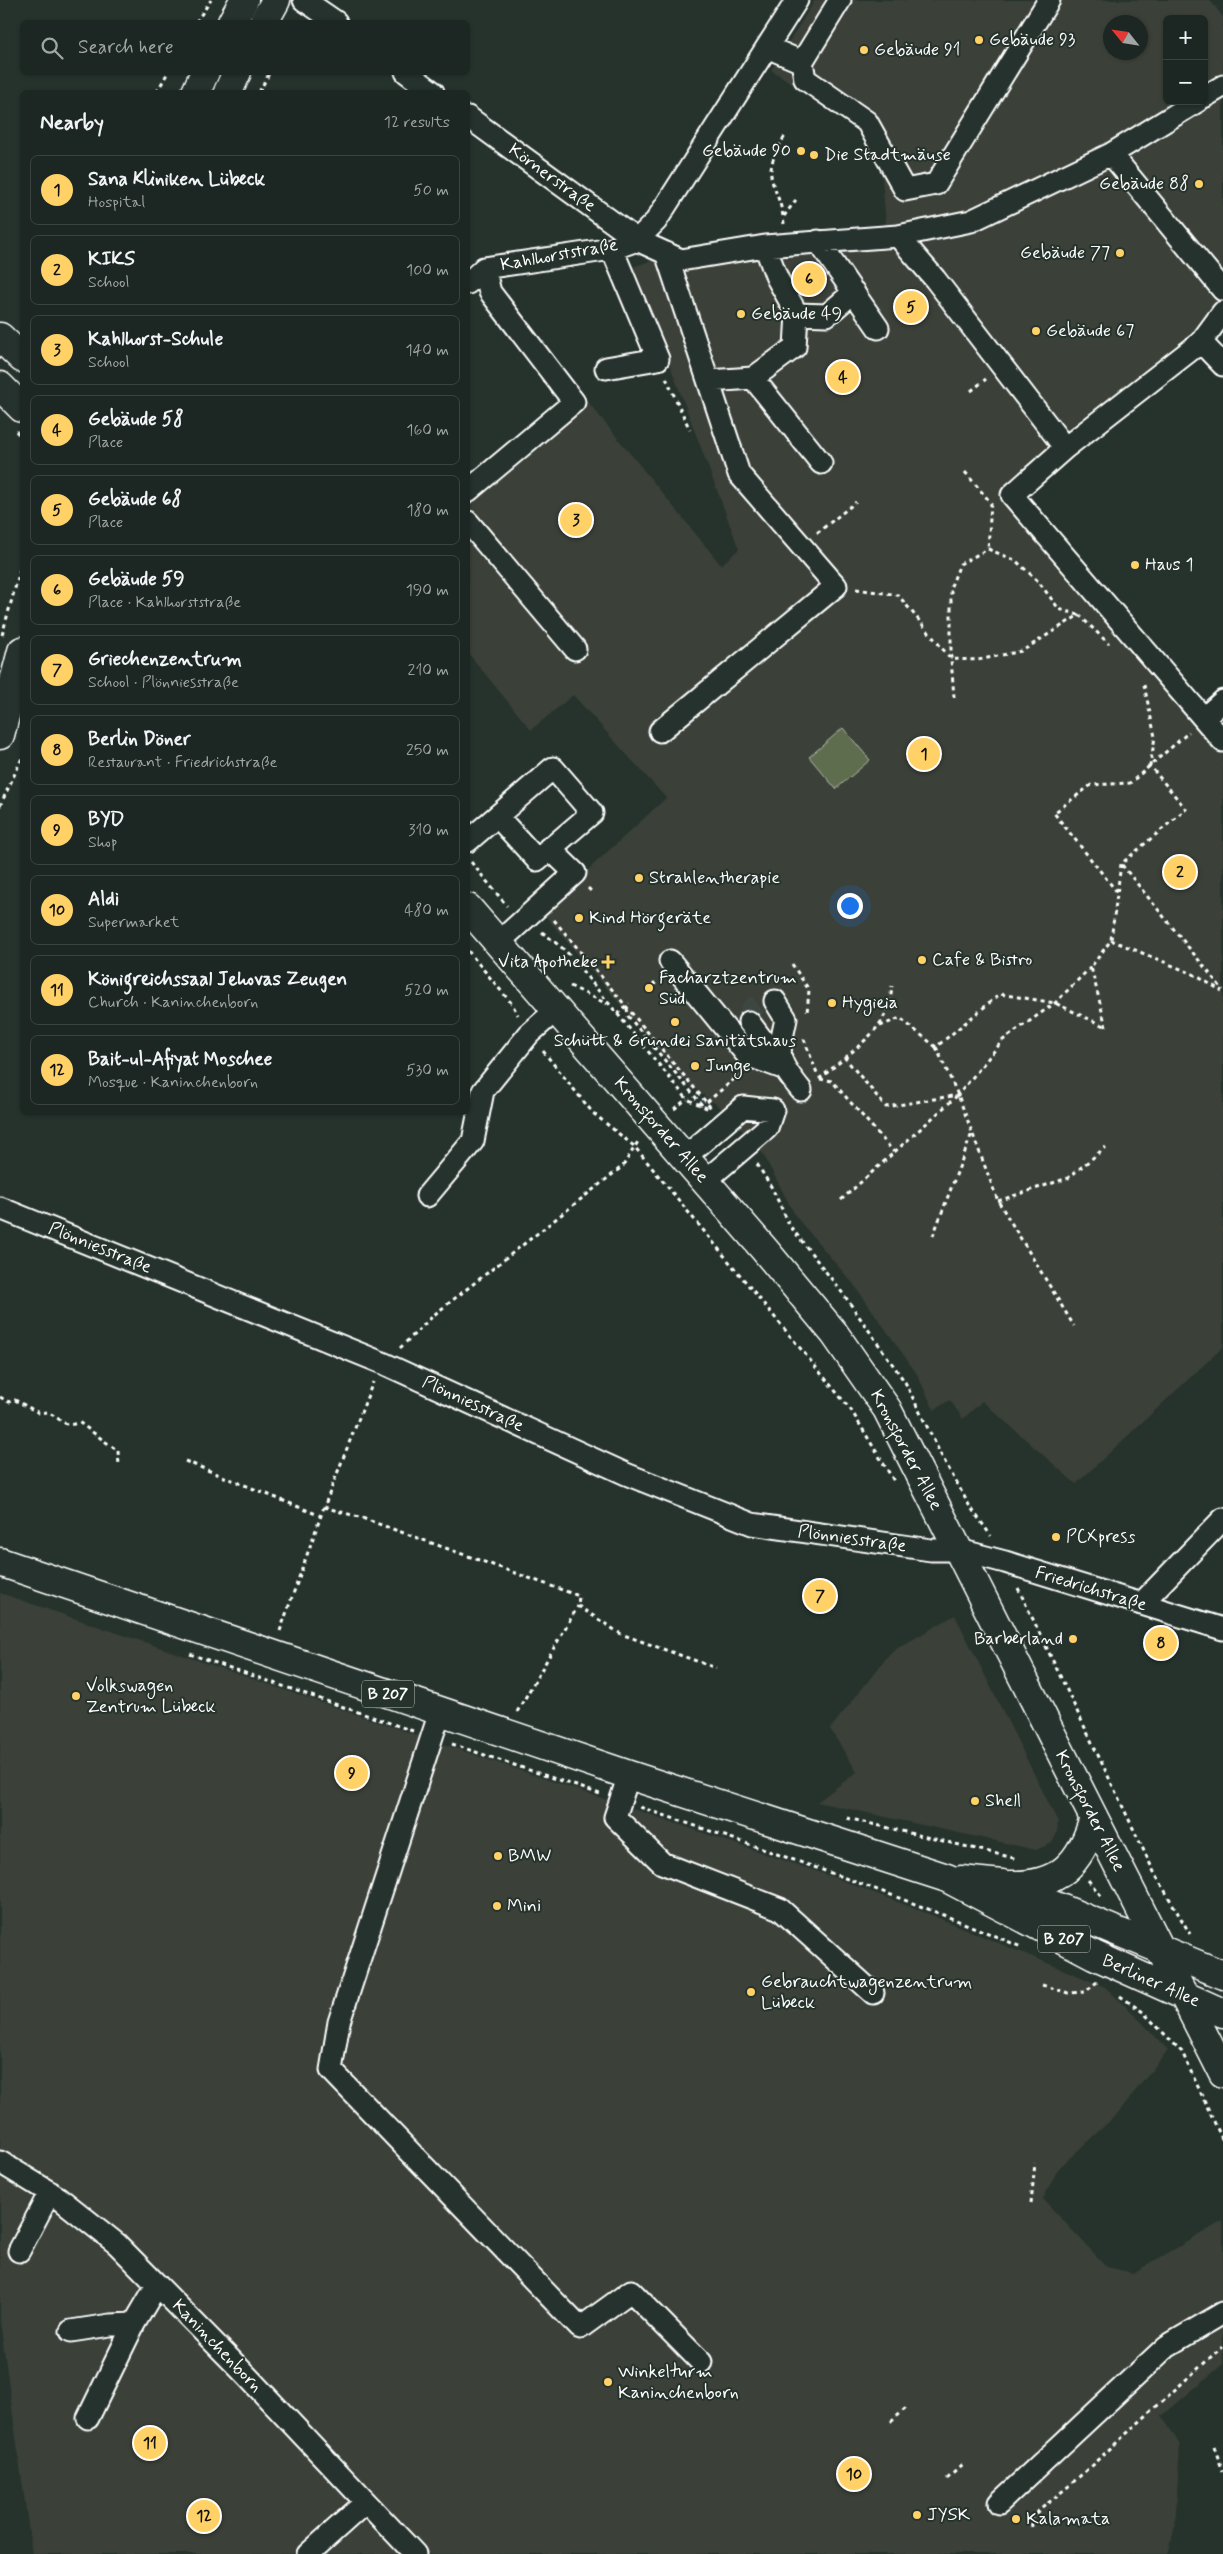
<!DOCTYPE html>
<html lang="en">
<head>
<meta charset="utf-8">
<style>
	body { margin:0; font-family:Mynerve,sans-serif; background:#29322f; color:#f1f3f6 }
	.controls { position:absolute; right:15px; top:15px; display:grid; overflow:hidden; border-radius:8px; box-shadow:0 1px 4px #0004 }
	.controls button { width:45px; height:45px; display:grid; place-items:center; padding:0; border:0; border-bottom:1px solid #3a4340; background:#1c2622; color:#f1f3f6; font:25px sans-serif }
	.compass { position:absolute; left:1103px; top:15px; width:45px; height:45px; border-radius:50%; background:#1c2622; box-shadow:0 1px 4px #0004; rotate:300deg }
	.you { position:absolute; left:849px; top:905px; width:18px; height:18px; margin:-12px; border:4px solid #fff; border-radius:50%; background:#1a73e8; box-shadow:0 0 0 8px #1a73e833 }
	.badge { display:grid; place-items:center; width:32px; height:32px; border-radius:50%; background:#ffd166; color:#111; font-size:16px; font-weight:700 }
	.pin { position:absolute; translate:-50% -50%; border:2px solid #fff; box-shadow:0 1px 5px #0006 }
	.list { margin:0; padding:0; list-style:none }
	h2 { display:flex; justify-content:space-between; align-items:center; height:65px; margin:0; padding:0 20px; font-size:21px }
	h2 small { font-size:16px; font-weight:400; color:#a0a5a5 }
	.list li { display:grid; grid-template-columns:32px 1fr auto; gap:15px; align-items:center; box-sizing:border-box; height:70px; margin:0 10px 10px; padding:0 10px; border:1px solid #3a4340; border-radius:8px }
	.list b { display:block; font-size:19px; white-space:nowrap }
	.list p { margin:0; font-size:16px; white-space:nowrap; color:#a0a5a5 }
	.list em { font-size:16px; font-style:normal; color:#a0a5a5 }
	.icon { flex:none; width:28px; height:28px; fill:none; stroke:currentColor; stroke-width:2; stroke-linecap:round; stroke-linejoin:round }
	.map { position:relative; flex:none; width:1223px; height:2554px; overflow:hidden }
	.search { position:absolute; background:#1c2622; box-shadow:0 1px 4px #0004; left:20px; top:20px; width:450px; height:55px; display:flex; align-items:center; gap:12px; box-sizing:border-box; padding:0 18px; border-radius:8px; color:#a0a5a5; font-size:19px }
	.panel { position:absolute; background:#1c2622; box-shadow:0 1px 4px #0004; left:20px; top:90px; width:450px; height:1025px; border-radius:8px }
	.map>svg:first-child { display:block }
	.built { fill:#3a4038; fill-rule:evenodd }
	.green { fill:#5f6d4f; stroke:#afb6a7 }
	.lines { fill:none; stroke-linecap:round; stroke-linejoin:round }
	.minor-tunnel { stroke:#3c4742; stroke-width:21; stroke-dasharray:21 11; stroke-linecap:butt }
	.minor-casing { stroke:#fff; stroke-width:25 }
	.major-casing { stroke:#fff; stroke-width:31 }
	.path { stroke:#fff; stroke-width:3; stroke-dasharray:4 4; stroke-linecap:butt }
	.minor { stroke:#26332d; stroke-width:21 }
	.major { stroke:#26332d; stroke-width:28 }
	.poi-dot { fill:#ffd166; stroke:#26332d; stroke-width:2 }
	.labels { text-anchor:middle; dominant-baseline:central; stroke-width:4; stroke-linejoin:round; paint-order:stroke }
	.shield { fill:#26332d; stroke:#bec2c0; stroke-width:1 }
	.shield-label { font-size:16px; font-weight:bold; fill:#fff }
	.poi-label { font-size:18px; fill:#fff; stroke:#26332d; text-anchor:start }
	.street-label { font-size:18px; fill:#fff; stroke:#26332d }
</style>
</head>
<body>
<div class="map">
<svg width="1223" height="2554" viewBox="0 0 1223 2554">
	<rect width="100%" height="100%" fill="#26332d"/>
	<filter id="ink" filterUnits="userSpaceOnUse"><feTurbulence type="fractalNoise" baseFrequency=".02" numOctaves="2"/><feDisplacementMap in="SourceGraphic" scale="10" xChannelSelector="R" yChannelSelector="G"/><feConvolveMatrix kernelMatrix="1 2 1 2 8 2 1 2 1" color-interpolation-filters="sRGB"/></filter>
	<g filter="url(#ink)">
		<path class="built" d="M815 0H1210L1223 17V337L1219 334 1017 496 1202 705 1223 709V1347L1076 1484 982 1401 963 1419 950 1400 934 1410 917 1374 855 1286 796 1217 763 1154 725 1111 686 1082 542 912 666 798 573 695 531 730 468 653V474L559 399 481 303 497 290 721 565 739 549 633 267 675 252 886 226 882 178 875 155 858 125 771 70ZM1167 19H1204V101H1167ZM1110 22H1140V52H1110Z
			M0 1593 833 1877 929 1914 1105 1987 1134 2014 1168 2050 1117 2114 1058 2169 1043 2199 1107 2267 1133 2273 1223 2221V2364L1162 2416 1180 2445 1175 2526 1168 2554H32L0 2321Z
			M955 1615 1058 1822 1057 1833 1052 1843 1036 1850 817 1802 857 1772 830 1729 891 1652Z"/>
		<path class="green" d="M843 728 870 760 836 789 809 757Z"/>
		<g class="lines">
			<path class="minor-tunnel" d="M749 1022 751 1010 765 999 775 1001"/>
			<defs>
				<path id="minor" d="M304 0 336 22
					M840 0 802 62 805 79 867 122 905 190 936 184 1049 0
					M767 47 802 62
					M406 72 433 92
					M1204 97 1223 86
					M468 117 637 240 681 260 765 246 898 236 935 279 1065 448
					M1111 154 1223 290
					M898 236 971 221 1111 154 1198 101
					M818 241 878 328
					M468 283 484 268 612 249 637 240 656 221 797 0
					M1223 312 1201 342 1065 448 1012 495 1223 741
					M797 314 827 315 854 292
					M1201 342 1223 365
					M606 368 658 359 612 249
					M753 378 821 463
					M709 381 753 378 795 347 797 314 777 278 765 246
					M468 491 574 402 490 292 484 268
					M468 522 575 649
					M1204 718 1223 701
					M660 731 836 586 739 474 666 253
					M468 841 553 768 592 813 537 860 497 816
					M498 943 575 873 549 848
					M670 961 747 1055 783 1068
					M775 1001 786 1019C778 1057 775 1058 801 1090
					M749 1022 761 1038 779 1054
					M684 1158 743 1107 773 1110 767 1128 705 1181
					M427 1196 473 1141 483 1091 529 1034 556 1010
					M0 1208 385 1364 626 1474 752 1524 931 1550H959L1005 1562 1223 1629
					M1141 1604 1223 1519
					M440 1712 339 2022 331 2070 580 2328 631 2291 701 2362
					M629 1775 615 1817 662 1863 780 1909 873 1993
					M0 2162 59 2198 117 2244 245 2374 415 2554
					M19 2251 50 2192
					M71 2331 110 2325 134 2324
					M88 2418 134 2324 157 2285
					M999 2503 1167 2346 1223 2313
					M308 2554 366 2502"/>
				<path id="major" d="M232 22 244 0
					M264 22 276 0
					M196 92 205 72
					M228 92 237 72
					M0 337 22 358
					M0 386 22 408
					M0 735 22 651
					M468 908 764 1249 834 1333 887 1409 1223 2073
					M0 1562 629 1775 947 1878 1094 1955 1223 2013
					M961 1880 1002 1884 1223 1975
					M1009 1885C1058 1887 1081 1864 1094 1818"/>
			</defs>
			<use href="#minor" class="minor-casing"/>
			<use href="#major" class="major-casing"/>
			<path class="path" d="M196 22 211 0
				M157 92 168 72
				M259 92 270 72
				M784 216 798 197
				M784 224C780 181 756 182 785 136L787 138
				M666 378 690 430
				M971 391 986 379
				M16 431 22 439
				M965 472 991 503 988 549
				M817 533 856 502
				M988 549 1015 560 1038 581 1059 609 1079 615 1022 651 978 660 951 659V586L960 564Z
				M856 589 898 595 951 659 954 697
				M1079 615 1109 644
				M2 635 22 563
				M0 806 22 758
				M471 862 507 906
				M1122 865 1223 990
				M588 888 593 893
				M1117 892 1054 813 1091 785 1130 783 1189 732
				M554 920 711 1108
				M542 932 566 951 687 1099 709 1109
				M1111 940 1193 974 1222 991
				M468 951 512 1004 518 1015
				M792 964 809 990 807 1013
				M653 982 657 987
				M570 986 607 1004
				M627 1008 628 1016 702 1105
				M617 1014 629 1003
				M880 1026 900 1018 936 1047 1000 994 1055 1003 1106 1027
				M1106 1027 1091 967 1111 940 1121 864 1186 809 1150 766 1155 737 1144 685
				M804 1039 817 1073
				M936 1047 958 1095
				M543 1051 593 1113 634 1146 851 1410 894 1481
				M845 1058C871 1035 889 1023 892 986
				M819 1079 845 1058 886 1107 958 1095 1003 1040 1055 1003 1091 967
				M820 1079 832 1081 894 1152
				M707 1102 739 1075
				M674 1109 687 1099
				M757 1164 772 1188 790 1226 844 1295 905 1382 940 1453 969 1505 991 1536
				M841 1200 958 1095 998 1201 1074 1326
				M998 1201 1068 1178 1106 1147
				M933 1236 972 1133
				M400 1348 435 1314 623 1166 639 1140
				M0 1397 9 1402 15 1400 39 1413 48 1412 68 1425 80 1423 118 1451 119 1465
				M185 1461 321 1516
				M324 1507 362 1518 579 1596 578 1606 621 1634 716 1668
				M1018 1588 1154 1872 1190 1934
				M280 1631 324 1507 373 1382
				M190 1654 413 1731
				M517 1712 578 1606
				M452 1744 600 1794
				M640 1807C768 1851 896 1893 1021 1947
				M847 1818 1018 1859
				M1088 1880 1103 1898
				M1042 1985 1068 1993 1085 1992 1097 1982
				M1120 1996 1143 2012 1182 2052 1223 2141
				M1031 2203 1035 2163
				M891 2422 907 2407
				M1214 2447 1223 2471
				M947 2479 962 2465
				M1032 2527 1031 2517 1070 2485 1223 2346"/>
			<use href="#minor" class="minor"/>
			<use href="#major" class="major"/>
		</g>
	</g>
	<g class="poi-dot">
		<circle cx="979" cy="40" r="5"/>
		<circle cx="864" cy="50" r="5"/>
		<circle cx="801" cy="151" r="5"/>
		<circle cx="814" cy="155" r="5"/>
		<circle cx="1199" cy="184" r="5"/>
		<circle cx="1120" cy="253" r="5"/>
		<circle cx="741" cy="314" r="5"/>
		<circle cx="1036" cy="331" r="5"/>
		<circle cx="1135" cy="565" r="5"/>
		<circle cx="639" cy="878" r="5"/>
		<circle cx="579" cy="918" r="5"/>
		<circle cx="922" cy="960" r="5"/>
		<path d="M605.5 954.5h5v5h5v5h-5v5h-5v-5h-5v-5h5z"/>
		<circle cx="649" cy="988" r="5"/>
		<circle cx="832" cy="1003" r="5"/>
		<circle cx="675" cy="1022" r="5"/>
		<circle cx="695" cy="1066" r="5"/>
		<circle cx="1056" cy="1537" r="5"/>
		<circle cx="1073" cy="1639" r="5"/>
		<circle cx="76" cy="1696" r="5"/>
		<circle cx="975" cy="1801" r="5"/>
		<circle cx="498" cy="1856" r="5"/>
		<circle cx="497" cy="1906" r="5"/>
		<circle cx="751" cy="1992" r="5"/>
		<circle cx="608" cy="2382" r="5"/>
		<circle cx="917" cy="2515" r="5"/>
		<circle cx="1016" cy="2519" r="5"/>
	</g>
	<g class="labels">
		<g class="shield">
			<rect x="362" y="1680.5" width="52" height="27" rx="4"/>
			<rect x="1038" y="1925.5" width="52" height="27" rx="4"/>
		</g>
		<g class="shield-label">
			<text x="388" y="1694">B 207</text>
			<text x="1064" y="1939">B 207</text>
		</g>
		<g class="poi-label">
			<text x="989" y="40">Gebäude 93</text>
			<text x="874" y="50">Gebäude 91</text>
			<text x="791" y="151" text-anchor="end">Gebäude 90</text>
			<text x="824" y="155">Die Stadtmäuse</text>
			<text x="1189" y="184" text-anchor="end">Gebäude 88</text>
			<text x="1110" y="253" text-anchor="end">Gebäude 77</text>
			<text x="751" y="314">Gebäude 49</text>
			<text x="1046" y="331">Gebäude 67</text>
			<text x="1145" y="565">Haus 1</text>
			<text x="649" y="878">Strahlentherapie</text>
			<text x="589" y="918">Kind Hörgeräte</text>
			<text x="932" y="960">Cafe &amp; Bistro</text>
			<text x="598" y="962" text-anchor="end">Vita Apotheke</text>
			<text x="659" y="978">Facharztzentrum<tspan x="659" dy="21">Süd</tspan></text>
			<text x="842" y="1003">Hygieia</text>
			<text x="675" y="1041" text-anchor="middle">Schütt &amp; Grundei Sanitätshaus</text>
			<text x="705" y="1066">Junge</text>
			<text x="1066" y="1537">PCXpress</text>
			<text x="1063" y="1639" text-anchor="end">Barberland</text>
			<text x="86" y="1686">Volkswagen<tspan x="86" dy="21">Zentrum Lübeck</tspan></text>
			<text x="985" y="1801">Shell</text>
			<text x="508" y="1856">BMW</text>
			<text x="507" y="1906">Mini</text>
			<text x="761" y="1982">Gebrauchtwagenzentrum<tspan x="761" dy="21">Lübeck</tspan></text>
			<text x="618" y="2372">Winkelturm<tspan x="618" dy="21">Kaninchenborn</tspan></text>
			<text x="927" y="2515">JYSK</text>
			<text x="1026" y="2519">Kalamata</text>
		</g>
		<g class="street-label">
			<text transform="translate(552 178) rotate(36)">Körnerstraße</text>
			<text transform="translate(559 255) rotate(-10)">Kahlhorststraße</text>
			<text transform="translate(661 1130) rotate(49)">Kronsforder Allee</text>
			<text transform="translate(100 1248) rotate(22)">Plönniesstraße</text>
			<text transform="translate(473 1404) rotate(25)">Plönniesstraße</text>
			<text transform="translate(906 1450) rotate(62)">Kronsforder Allee</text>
			<text transform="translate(852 1539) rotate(8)">Plönniesstraße</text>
			<text transform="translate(1091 1589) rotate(17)">Friedrichstraße</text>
			<text transform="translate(1090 1811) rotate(63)">Kronsforder Allee</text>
			<text transform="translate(1151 1981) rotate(24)">Berliner Allee</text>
			<text transform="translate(217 2346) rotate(46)">Kaninchenborn</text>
		</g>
	</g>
</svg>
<div class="controls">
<button>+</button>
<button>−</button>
</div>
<svg class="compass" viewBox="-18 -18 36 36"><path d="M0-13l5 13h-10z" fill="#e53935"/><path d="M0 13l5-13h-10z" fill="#a0a5a5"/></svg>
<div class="you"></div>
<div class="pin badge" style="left:924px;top:754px">1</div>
<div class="pin badge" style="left:1180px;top:872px">2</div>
<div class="pin badge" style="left:576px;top:520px">3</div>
<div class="pin badge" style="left:843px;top:377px">4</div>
<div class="pin badge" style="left:911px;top:307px">5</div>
<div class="pin badge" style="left:809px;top:279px">6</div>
<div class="pin badge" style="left:820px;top:1596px">7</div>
<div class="pin badge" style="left:1161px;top:1643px">8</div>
<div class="pin badge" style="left:352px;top:1773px">9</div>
<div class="pin badge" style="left:854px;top:2474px">10</div>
<div class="pin badge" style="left:150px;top:2443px">11</div>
<div class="pin badge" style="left:204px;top:2516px">12</div>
<div class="search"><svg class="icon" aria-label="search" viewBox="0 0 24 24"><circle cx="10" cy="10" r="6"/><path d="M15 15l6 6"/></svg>Search here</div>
<section class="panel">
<h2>Nearby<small>12 results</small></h2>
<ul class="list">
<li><span class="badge">1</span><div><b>Sana Kliniken Lübeck</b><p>Hospital</p></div><em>50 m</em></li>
<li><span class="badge">2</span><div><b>KIKS</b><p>School</p></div><em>100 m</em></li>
<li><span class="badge">3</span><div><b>Kahlhorst-Schule</b><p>School</p></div><em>140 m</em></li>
<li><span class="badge">4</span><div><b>Gebäude 58</b><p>Place</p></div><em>160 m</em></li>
<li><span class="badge">5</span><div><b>Gebäude 68</b><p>Place</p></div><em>180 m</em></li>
<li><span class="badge">6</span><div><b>Gebäude 59</b><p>Place · Kahlhorststraße</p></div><em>190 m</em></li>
<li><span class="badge">7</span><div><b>Griechenzentrum</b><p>School · Plönniesstraße</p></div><em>210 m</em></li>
<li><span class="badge">8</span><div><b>Berlin Döner</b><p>Restaurant · Friedrichstraße</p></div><em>250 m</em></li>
<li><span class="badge">9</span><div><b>BYD</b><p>Shop</p></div><em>310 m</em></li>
<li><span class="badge">10</span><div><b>Aldi</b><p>Supermarket</p></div><em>480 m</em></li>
<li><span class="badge">11</span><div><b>Königreichssaal Jehovas Zeugen</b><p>Church · Kaninchenborn</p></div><em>520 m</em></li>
<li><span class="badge">12</span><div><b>Bait-ul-Afiyat Moschee</b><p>Mosque · Kaninchenborn</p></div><em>530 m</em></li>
</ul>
</section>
</div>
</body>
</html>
